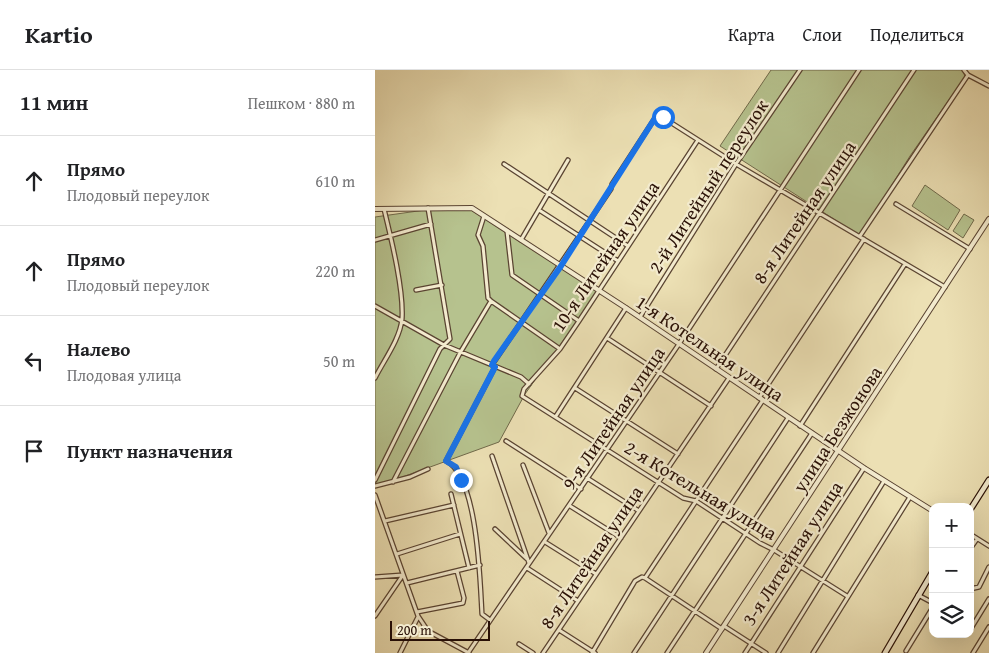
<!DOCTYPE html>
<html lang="ru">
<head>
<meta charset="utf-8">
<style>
	body { margin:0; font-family:"Gentium Book Plus",serif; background:#f6f6f6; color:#202124 }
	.controls { position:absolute; right:15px; bottom:15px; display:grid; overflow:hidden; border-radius:10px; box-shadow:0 5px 20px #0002 }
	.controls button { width:45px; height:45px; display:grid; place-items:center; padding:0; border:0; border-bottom:1px solid #e0e0e0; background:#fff; color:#202124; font:25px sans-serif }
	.scale { position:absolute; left:15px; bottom:12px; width:100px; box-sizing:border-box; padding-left:5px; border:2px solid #291006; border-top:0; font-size:14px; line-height:18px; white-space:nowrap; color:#291006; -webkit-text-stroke:4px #f3ebce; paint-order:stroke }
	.stop { position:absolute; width:15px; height:15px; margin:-11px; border:4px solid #1a73e8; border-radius:50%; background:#fff }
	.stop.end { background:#1a73e8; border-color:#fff; box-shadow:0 1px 5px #0008 }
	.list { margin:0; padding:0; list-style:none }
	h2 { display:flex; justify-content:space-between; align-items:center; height:65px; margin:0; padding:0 20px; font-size:21px }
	h2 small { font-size:16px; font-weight:400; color:#757577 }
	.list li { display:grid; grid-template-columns:32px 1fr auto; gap:15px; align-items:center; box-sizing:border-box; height:90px; padding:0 20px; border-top:1px solid #e0e0e0 }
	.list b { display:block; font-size:19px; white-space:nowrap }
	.list p { margin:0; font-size:16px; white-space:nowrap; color:#757577 }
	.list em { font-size:16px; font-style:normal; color:#757577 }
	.icon { flex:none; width:28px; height:28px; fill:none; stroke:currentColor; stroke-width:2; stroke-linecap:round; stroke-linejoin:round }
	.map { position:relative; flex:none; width:614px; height:583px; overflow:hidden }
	header { display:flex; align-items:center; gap:30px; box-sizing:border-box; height:70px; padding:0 25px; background:#fff; border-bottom:1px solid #e0e0e0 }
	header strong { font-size:24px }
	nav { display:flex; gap:28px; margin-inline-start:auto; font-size:18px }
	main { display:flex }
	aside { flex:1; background:#fff }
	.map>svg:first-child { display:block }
	.green { fill:#b6c28e; stroke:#70694a }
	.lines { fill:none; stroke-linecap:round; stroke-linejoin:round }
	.minor-casing { stroke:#5a4432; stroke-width:5.5 }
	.tertiary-casing { stroke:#5a4432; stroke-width:6 }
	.secondary-casing { stroke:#291006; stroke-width:7 }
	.minor { stroke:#f3ebce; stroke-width:3 }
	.tertiary { stroke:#f3ebce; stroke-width:4 }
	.secondary { stroke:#f3ebce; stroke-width:4.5 }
	.route { stroke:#1a73e8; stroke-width:6 }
	.labels { text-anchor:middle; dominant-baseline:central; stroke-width:4.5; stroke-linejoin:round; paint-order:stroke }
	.street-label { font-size:19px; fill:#291006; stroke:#f3ebce }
</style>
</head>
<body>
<header>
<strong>Kartio</strong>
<nav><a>Карта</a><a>Слои</a><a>Поделиться</a></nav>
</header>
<main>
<aside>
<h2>11 мин<small>Пешком · 880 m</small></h2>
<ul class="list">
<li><svg class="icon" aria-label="ahead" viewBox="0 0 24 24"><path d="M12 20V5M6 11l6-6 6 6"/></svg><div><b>Прямо</b><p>Плодовый переулок</p></div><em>610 m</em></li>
<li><svg class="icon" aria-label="ahead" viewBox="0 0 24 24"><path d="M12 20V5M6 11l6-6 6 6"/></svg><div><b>Прямо</b><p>Плодовый переулок</p></div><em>220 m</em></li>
<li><svg class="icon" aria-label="left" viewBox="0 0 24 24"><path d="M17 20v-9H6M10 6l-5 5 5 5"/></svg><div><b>Налево</b><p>Плодовая улица</p></div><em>50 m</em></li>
<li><svg class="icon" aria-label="arrive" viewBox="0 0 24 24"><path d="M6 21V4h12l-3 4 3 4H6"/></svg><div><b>Пункт назначения</b></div></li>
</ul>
</aside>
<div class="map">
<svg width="614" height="583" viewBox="0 0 614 583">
	<rect width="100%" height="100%" fill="#ece0b4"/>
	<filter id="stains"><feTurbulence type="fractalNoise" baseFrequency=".004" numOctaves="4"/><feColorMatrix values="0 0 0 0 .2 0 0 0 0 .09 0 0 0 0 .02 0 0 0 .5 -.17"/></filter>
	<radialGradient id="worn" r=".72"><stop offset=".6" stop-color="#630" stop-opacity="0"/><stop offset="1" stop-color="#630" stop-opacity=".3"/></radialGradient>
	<path class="green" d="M396 0H588L590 7 535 86 485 166 345 76Z
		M550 115 585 140 573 160 537 136Z
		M50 140H96L223 222 150 324 124 372 0 417V147Z
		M589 144 599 150 588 168 578 161Z"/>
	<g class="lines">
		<defs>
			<path id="minor" d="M589 0 593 5
				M593 5 614 16
				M323 70 204 251 185 279 149 319 147 326 308 428 321 431 385 473 399 480 472 526
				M129 94 253 176
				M521 134 595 179
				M164 140 243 191
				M132 161 137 205 204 251
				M485 166 593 5
				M0 170 56 154
				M146 170 193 90
				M41 220 67 215
				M116 231 185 279
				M0 236 69 275 146 307 154 314
				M265 247 361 94 425 0
				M232 268 336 336
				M117 295 236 119 237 114 280 48 284 45 361 94 570 217
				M341 299 539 0
				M0 308C9 290 25 269 27 249 29 220 16 168 9 139
				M200 318 303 384
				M384 328 489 169
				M181 346 251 238
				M425 356 530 194
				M131 371 206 419
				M117 386 154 493
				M148 395 174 463
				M212 408 264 441
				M0 410 65 279 75 269 53 138
				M18 412 85 283 116 231 113 228 108 176 103 165 109 146
				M0 416 35 407 53 399
				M76 424 94 498
				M0 425 43 546 53 561 94 583
				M195 436 246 468
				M10 451 79 435
				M120 459 152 489
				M595 464 614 476
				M170 472 221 504
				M595 479 602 469
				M22 484 85 464
				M152 498 203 531
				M0 507 28 505
				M270 508 347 559
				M32 513 105 495
				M595 519 604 517 614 497
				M543 525 558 533
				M42 542 88 533 89 528 82 501
				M0 546 28 505
				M115 550 107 544C105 512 103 406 71 391L120 297
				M349 556 391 583
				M184 560 220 583
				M595 560 614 529
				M144 574 158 583
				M531 581 558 537
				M25 583 43 547
				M93 583 304 274 484 0
				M168 583 354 308
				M217 583 260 511 267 507 270 508 388 330
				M259 583 413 348
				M292 583 437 363
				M370 583 489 398
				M403 583 509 411
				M438 583 535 427
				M598 583 614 557"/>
			<path id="tertiary" d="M0 139 97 138 251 238 489 398 558 441
				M331 583 614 149"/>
			<path id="secondary" d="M595 440 614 410
				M510 583 558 501"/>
		</defs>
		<use href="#minor" class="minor-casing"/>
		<use href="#tertiary" class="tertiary-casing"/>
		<use href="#secondary" class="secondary-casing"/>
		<use href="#minor" class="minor"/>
		<use href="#tertiary" class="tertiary"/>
		<use href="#secondary" class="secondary"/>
	</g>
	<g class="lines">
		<path class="route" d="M86 410 81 397 71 391 120 297 117 295 119 291 186 196 280 48 284 46 288 47"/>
	</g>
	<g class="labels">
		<g class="street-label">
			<text transform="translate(333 116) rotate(-57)">2-й Литейный переулок</text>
			<text transform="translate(429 142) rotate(-56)">8-я Литейная улица</text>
			<text transform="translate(230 186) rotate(-56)">10-я Литейная улица</text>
			<text transform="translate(335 278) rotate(34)">1-я Котельная улица</text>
			<text transform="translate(238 348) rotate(-56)">9-я Литейная улица</text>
			<text transform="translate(462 359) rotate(-57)">улица Безжонова</text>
			<text transform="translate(326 420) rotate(31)">2-я Котельная улица</text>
			<text transform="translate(417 483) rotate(-57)">3-я Литейная улица</text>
			<text transform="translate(216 487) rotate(-56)">8-я Литейная улица</text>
		</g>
	</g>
	<rect width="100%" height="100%" filter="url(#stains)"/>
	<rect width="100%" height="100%" fill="url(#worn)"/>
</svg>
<div class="controls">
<button>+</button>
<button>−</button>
<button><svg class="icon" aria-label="layers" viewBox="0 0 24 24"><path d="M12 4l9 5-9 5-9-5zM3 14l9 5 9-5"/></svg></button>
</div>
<div class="scale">200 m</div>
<div class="stop" style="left:288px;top:47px"></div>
<div class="stop end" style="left:86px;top:410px"></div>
</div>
</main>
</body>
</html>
